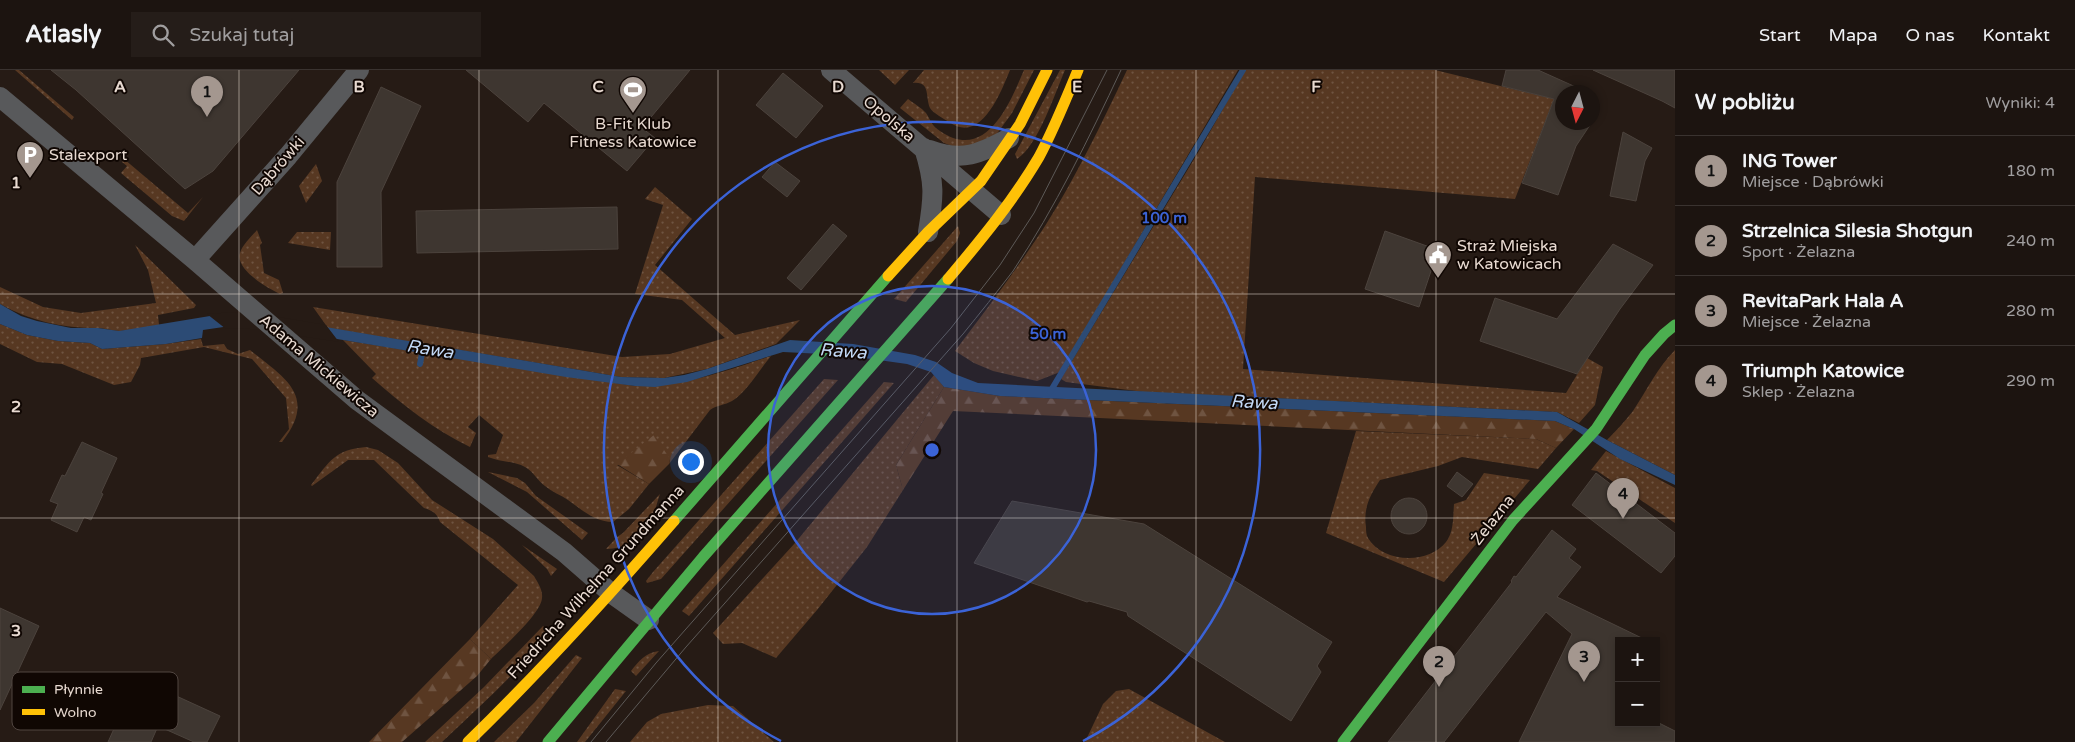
<!DOCTYPE html>
<html lang="pl">
<head>
<meta charset="utf-8">
<style>
	body { margin:0; font-family:"Varela Round",sans-serif; background:#251d19; color:#f1f3f6 }
	.controls { position:absolute; right:15px; bottom:15px; display:grid; overflow:hidden; border-radius:0px; box-shadow:0 2px 8px #0003 }
	.controls button { width:45px; height:45px; display:grid; place-items:center; padding:0; border:0; border-bottom:1px solid #3a3330; background:#1c1410; color:#f1f3f6; font:25px sans-serif }
	.compass { position:absolute; left:1555px; top:15px; width:45px; height:45px; border-radius:50%; background:#1c1410; box-shadow:0 2px 8px #0003; rotate:186deg }
	.you { position:absolute; left:690px; top:391px; width:18px; height:18px; margin:-12px; border:4px solid #fff; border-radius:50%; background:#1a73e8; box-shadow:0 0 0 8px #1a73e833 }
	.badge { display:grid; place-items:center; width:32px; height:32px; border-radius:50%; background:#a4978f; color:#111; font-size:16px; font-weight:700 }
	.pin { position:absolute; translate:-50% -41px; filter:drop-shadow(0 1px 2px #0008) }
	.pin::after { content:''; position:absolute; top:26px; width:18px; height:15px; background:inherit; clip-path:polygon(0 0,100% 0,50% 100%) }
	.list { margin:0; padding:0; list-style:none }
	h2 { display:flex; justify-content:space-between; align-items:center; height:65px; margin:0; padding:0 20px; font-size:21px }
	h2 small { font-size:16px; font-weight:400; color:#a09e9f }
	.list li { display:grid; grid-template-columns:32px 1fr auto; gap:15px; align-items:center; box-sizing:border-box; height:70px; padding:0 20px; border-top:1px solid #3a3330 }
	.list b { display:block; font-size:19px; white-space:nowrap }
	.list p { margin:0; font-size:16px; white-space:nowrap; color:#a09e9f }
	.list em { font-size:16px; font-style:normal; color:#a09e9f }
	.icon { flex:none; width:28px; height:28px; fill:none; stroke:currentColor; stroke-width:2; stroke-linecap:round; stroke-linejoin:round }
	.map { position:relative; flex:none; width:1675px; height:672px; overflow:hidden }
	header { display:flex; align-items:center; gap:30px; box-sizing:border-box; height:70px; padding:0 25px; background:#1c1410; border-bottom:1px solid #3a3330 }
	header strong { font-size:24px }
	nav { display:flex; gap:28px; margin-inline-start:auto; font-size:18px }
	.search { width:350px; height:45px; background:#251d19; display:flex; align-items:center; gap:12px; box-sizing:border-box; padding:0 18px; border-radius:0px; color:#a09e9f; font-size:19px }
	main { display:flex }
	aside { flex:1; background:#1c1410 }
	.map>svg:first-child { display:block }
	.grass { fill:url(#grass-dots) }
	.forest { fill:url(#forest-firs) }
	.water { fill:#2c4b75 }
	.pier { fill:#261b15 }
	.lines { fill:none; stroke-linecap:round; stroke-linejoin:round }
	.stream { stroke:#2c4b75; stroke-width:6 }
	.building { fill:#3e3630; stroke:#4c433d }
	.street { stroke:#58595b; stroke-width:20 }
	.fast { stroke:#4caf50; stroke-width:11 }
	.slow { stroke:#ffc107; stroke-width:11 }
	.tram { stroke:#5d5a58; stroke-width:1 }
	.grid { fill:none; stroke:#e8dad1; stroke-width:1; stroke-opacity:0.55 }
	.ring { fill:none; stroke:#3b63d7; stroke-width:2.5 }
	.labels { text-anchor:middle; dominant-baseline:central; stroke-width:4; stroke-linejoin:round; paint-order:stroke }
	.street-label { font-size:16px; fill:#e8dad1; stroke:#100703 }
	.poi-label { font-size:16px; fill:#e8dad1; stroke:#100703; text-anchor:start }
	.water-label { font-size:18px; font-style:italic; fill:#c2d8f5; stroke:#100703 }
	.key { fill:#100703; stroke:#514641; stroke-width:1 }
	.key-label { font-size:14px; fill:#e8dad1 }
	.grid-label { font-size:16px; text-anchor:middle; font-weight:bold; fill:#e8dad1; stroke:#100703; stroke-width:4; stroke-linejoin:round; paint-order:stroke }
	.centre { fill:#3b63d7; stroke:#100703; stroke-width:2.5 }
	.ring-label { font-size:15px; text-anchor:middle; font-weight:bold; fill:#3b63d7; stroke:#100703; stroke-width:4; stroke-linejoin:round; paint-order:stroke }
</style>
</head>
<body>
<header>
<strong>Atlasly</strong>
<div class="search"><svg class="icon" aria-label="search" viewBox="0 0 24 24"><circle cx="10" cy="10" r="6"/><path d="M15 15l6 6"/></svg>Szukaj tutaj</div>
<nav><a>Start</a><a>Mapa</a><a>O nas</a><a>Kontakt</a></nav>
</header>
<main>
<div class="map">
<svg width="1675" height="672" viewBox="0 0 1675 672">
	<defs>
		<pattern id="grass-dots" width="8" height="8" patternUnits="userSpaceOnUse" patternTransform="scale(1.25)"><rect width="8" height="8" fill="#573822"/><path d="M2 2h.1M6 6h.1" fill="none" stroke="#6f5441" stroke-width="1.8" stroke-linecap="round"/></pattern>
		<pattern id="forest-firs" width="22" height="20" patternUnits="userSpaceOnUse" patternTransform="scale(1.25)"><rect width="22" height="20" fill="#573822"/><path d="M5 1l3.5 6h-7zM16 11l3.5 6h-7z" fill="#6f5441"/></pattern>
	</defs>
	<rect width="100%" height="100%" fill="#261b15"/>
	<path class="grass" d="M15 0H19L74 47 72 50Z
		M879 0H909L895 15Z
		M924 0H1010C1001 22 981 75 949 52 944 49 933 43 930 38 925 27 931 11 913 13Z
		M1024 0H1034L1012 43 996 65 968 77 952 76 944 73 900 38 908 29C913 33 922 38 926 43 931 51 932 56 940 61 986 93 1010 33 1024 0Z
		M1060 0H1065C1055 23 1038 76 1017 89L1015 84Z
		M1127 0H1238L1060 302 1037 311 993 301 974 293 955 281C986 240 1017 199 1045 156 1076 107 1102 53 1127 0Z
		M1245 0H1435L1554 29 1515 129 1255 107 1243 299 1566 323 1587 288 1603 297 1595 335 1579 353 1557 342 1144 322 1066 312 1061 309 1199 81Z
		M124 89 188 143 203 127 184 151 172 146 121 103 127 96 122 92Z
		M316 94 322 111 306 133 299 116Z
		M655 117 692 149 655 195 735 265 800 250 776 274 707 299 664 308 621 307 328 258 313 237 622 287 670 284 725 268 682 230 635 224 663 135 645 129Z
		M958 156 960 163 957 171 906 232 894 229Z
		M257 160 262 173 260 175 264 203 279 210 283 223 280 224C268 218 235 200 240 183 242 175 252 166 257 160Z
		M297 162H331L330 180 288 173Z
		M135 175 196 235 194 238 158 245 159 255C146 257 133 260 120 261 112 261 105 258 97 258 62 258 31 251 0 234V217L43 237 81 243 156 233 148 200Z
		M0 254 27 265 58 271 90 273 102 279 166 274 201 269 203 276 224 274 227 279 238 284 250 280C285 308 318 326 282 372H279L289 359 286 328 252 289 204 277 141 288 140 295 131 312 114 315 62 294 37 292 0 274Z
		M343 270 635 316C683 317 726 301 771 286 760 299 746 323 732 331 725 335 717 335 710 340L669 394 670 389 617 395 649 414 629 439 613 452C595 452 582 440 568 430 561 425 552 422 545 416 537 410 534 402 525 397 514 391 500 392 488 387V385L496 384 503 365 479 345 468 357 476 363 470 377C433 359 403 335 372 308L376 304Z
		M1675 280V405L1607 370C1616 361 1625 351 1633 341 1647 320 1657 298 1675 280Z
		M934 305 944 317 896 395 903 420 867 477 817 540 776 588 742 573 723 574 713 563 795 473Z
		M824 309 838 310 661 509 647 513 646 511 653 502Z
		M884 312 894 313 689 546 682 541Z
		M1356 361 1536 369 1556 378 1538 399 1462 387 1438 396 1380 410C1370 425 1363 439 1366 457 1366 460 1366 465 1368 468 1383 493 1428 495 1446 472 1454 462 1453 447 1454 434L1466 430 1484 403 1530 410 1444 512 1326 463Z
		M366 377 378 380 398 393 432 430 493 469 534 506C538 513 543 520 542 528 541 544 503 577 491 589L470 569 518 515 440 452C437 443 433 441 424 438L374 390H348L312 416 311 415C330 391 334 380 366 377Z
		M1606 381 1675 418V453L1597 401 1591 400Z
		M488 402 517 408 525 413 536 426 588 463 582 470 527 422Z
		M660 424C657 432 655 443 651 450 642 467 625 479 606 479L617 467 623 463Z
		M522 475 557 499 551 506 547 499Z
		M543 556 550 562C518 602 479 637 442 672H425L484 617Z
		M659 581 636 606 631 601C639 591 645 583 659 581Z
		M576 585 582 588 516 672H494L534 633Z
		M615 619 626 621 585 672H577Z
		M1129 619 1225 672H1085L1103 634 1116 621Z
		M708 635 733 636 774 672H630L647 652 661 644Z"/>
	<path class="forest" d="M944 317 1000 326 1555 351 1574 359 1556 378 1536 369 953 341 903 420 896 395Z
		M654 365 670 389 669 394 649 414 617 394Z
		M470 569 491 589 477 606 402 672H369Z"/>
	<path class="water" d="M0 234 21 246 37 251 71 258H98L119 261 216 245H255L621 307 664 308 684 305 707 299 790 270 853 274 915 285 936 292 952 303 978 313 1557 342 1607 370 1675 405V415L1620 389 1574 359 1555 351 1000 326 944 317 931 302 907 294 843 285 783 282 687 312 655 317 635 316 566 307 325 267 237 255 203 260 202 268 166 274 102 279 90 273 58 271 27 265 0 254Z"/>
	<path class="pier" d="M236 242 255 243 326 255 339 272 261 260 237 258 226 259 207 244Z"/>
	<g class="lines">
		<path class="stream" d="M420 294 423 278
			M1050 322 1243 0"/>
	</g>
	<path class="building" d="M51 0H299L213 101 185 119 76 20Z
		M466 0H690L642 58 655 68 627 101 544 33 528 52Z
		M1506 0H1538L1587 22H1562V52H1592L1576 76 1558 125 1522 113 1554 29 1502 16Z
		M1593 0H1675V38L1662 31Z
		M783 3 823 36 796 68 756 35Z
		M381 17 421 36 381 122 382 197H337V112Z
		M1623 62 1652 78 1645 91 1636 131 1610 126Z
		M775 92 800 111 787 127 762 107Z
		M617 137 618 179 417 183 416 141Z
		M833 154 847 166 801 220 787 208Z
		M1385 161 1438 180 1419 237 1365 219Z
		M1613 174 1653 195 1620 239 1577 304 1480 271 1495 228 1557 249Z
		M82 372 117 388 101 423 103 424 91 450 84 447 77 462 51 450 58 434 50 431 62 405 65 406Z
		M1457 402 1473 414 1462 427 1447 416Z
		M1596 403 1675 463V486L1661 503 1572 435Z
		M1391 446a18 18 0 1 1 36 0a18 18 0 1 1-36 0Z
		M1012 431 1144 454 1332 572 1317 596 1321 602 1291 651 1128 546 1127 542 1089 531 1087 532 974 493Z
		M1552 460 1576 479 1569 488 1581 497 1557 527 1648 571H1619V653H1659L1675 661V672H1519L1572 564 1546 542 1444 672H1388L1512 512 1511 511 1514 506 1516 507Z
		M0 538 39 556 0 640Z
		M137 608 220 646 207 672H194L158 656 151 672H108L123 639 121 638Z"/>
	<g class="lines">
		<path class="street" d="M831 0 1001 145
			M0 27 195 190 357 330 564 482 611 523 649 550
			M924 78C935 113 934 126 928 162
			M930 80C962 92 980 84 1009 68
			M195 190 288 86 359 0"/>
		<path class="fast" d="M674 451 888 206
			M548 672 703 487 948 209
			M1343 672 1513 450 1596 359 1645 285 1664 264 1675 255"/>
		<path class="slow" d="M888 206 928 162 981 111 1020 54 1047 0
			M948 209C981 170 1013 131 1039 87 1054 59 1066 29 1078 0
			M468 672C540 602 608 527 674 451"/>
		<path class="tram" d="M591 672 656 593 951 258 1000 195 1034 143 1107 0
			M606 672 686 577 963 264C980 243 997 222 1013 201 1055 138 1089 68 1121 0"/>
	</g>
	<path class="grid" d="M239 0V672M479 0V672M718 0V672M957 0V672M1196 0V672M1436 0V672M0 224H1675M0 448H1675"/>
	<circle cx="932" cy="380" r="164" fill="#3b63d7" fill-opacity=".12"/>
	<g class="ring">
		<circle cx="932" cy="380" r="164"/>
		<path d="M781 671A328 328 0 1 1 1083 671"/>
	</g>
	<defs>
		<symbol id="stadium-pin" viewBox="-11 -11 22 30"><path d="M0 17L-7.5 6A9.5 9.5 0 1 1 7.5 6Z" fill="#a4978f" stroke="#100703"/><path d="M0-5a6.5 5 0 1 0 0 10a6.5 5 0 1 0 0-10ZM-3.5-1.8h7v3.6h-7Z" fill="#fff"/></symbol>
		<symbol id="parking-pin" viewBox="-11 -11 22 30"><path d="M0 17L-7.5 6A9.5 9.5 0 1 1 7.5 6Z" fill="#a4978f" stroke="#100703"/><path d="M-3.5-5.5H1a3.5 3.5 0 0 1 0 7H-1V5.5H-3.5ZM-1-3.4V-.6H.8a1.4 1.4 0 0 0 0-2.8Z" fill="#fff"/></symbol>
		<symbol id="civic-pin" viewBox="-11 -11 22 30"><path d="M0 17L-7.5 6A9.5 9.5 0 1 1 7.5 6Z" fill="#a4978f" stroke="#100703"/><path d="M-.6-6.5H3V-4.5H.6V-3L4-1V1h2V6H-6V1h2V-1L-.6-3ZM-1.2 2.5V6h2.4V2.5Z" fill="#fff"/></symbol>
	</defs>
	<g fill-rule="evenodd">
		<use href="#stadium-pin" x="617" y="4" width="32" height="43"/>
		<use href="#parking-pin" x="14" y="69" width="32" height="43"/>
		<use href="#civic-pin" x="1422" y="169" width="32" height="43"/>
	</g>
	<g class="labels">
		<g class="street-label">
			<text transform="translate(889 49) rotate(40)">Opolska</text>
			<text transform="translate(278 96) rotate(-49)">Dąbrówki</text>
			<text transform="translate(319 296) rotate(40)">Adama Mickiewicza</text>
			<text transform="translate(1493 450) rotate(-52)">Żelazna</text>
			<text transform="translate(596 512) rotate(-48)">Friedricha Wilhelma Grundmanna</text>
		</g>
		<g class="poi-label">
			<text x="633" y="54" text-anchor="middle">B-Fit Klub<tspan x="633" dy="18">Fitness Katowice</tspan></text>
			<text x="49" y="85">Stalexport</text>
			<text x="1457" y="176">Straż Miejska<tspan x="1457" dy="18">w Katowicach</tspan></text>
		</g>
		<g class="water-label">
			<text transform="translate(430 279) rotate(9)">Rawa</text>
			<text transform="translate(843 281) rotate(4)">Rawa</text>
			<text transform="translate(1254 332) rotate(3)">Rawa</text>
		</g>
	</g>
	<rect x="12" y="602" width="166" height="58" rx="8" class="key"/>
	<rect x="22" y="616" width="23" height="7" fill="#4caf50"/>
	<rect x="22" y="639" width="23" height="6" fill="#ffc107"/>
	<g class="key-label">
		<text x="54" y="624">Płynnie</text>
		<text x="54" y="647">Wolno</text>
	</g>
	<g class="grid-label">
		<text x="120" y="22">A</text>
		<text x="359" y="22">B</text>
		<text x="598" y="22">C</text>
		<text x="838" y="22">D</text>
		<text x="1077" y="22">E</text>
		<text x="1316" y="22">F</text>
		<text x="16" y="118">1</text>
		<text x="16" y="342">2</text>
		<text x="16" y="566">3</text>
	</g>
	<circle cx="932" cy="380" r="8" class="centre"/>
	<g class="ring-label">
		<text x="1164" y="153">100 m</text>
		<text x="1048" y="269">50 m</text>
	</g>
</svg>
<div class="controls">
<button>+</button>
<button>−</button>
</div>
<svg class="compass" viewBox="-18 -18 36 36"><path d="M0-13l5 13h-10z" fill="#e53935"/><path d="M0 13l5-13h-10z" fill="#a09e9f"/></svg>
<div class="you"></div>
<div class="pin badge" style="left:207px;top:47px">1</div>
<div class="pin badge" style="left:1439px;top:617px">2</div>
<div class="pin badge" style="left:1584px;top:612px">3</div>
<div class="pin badge" style="left:1623px;top:449px">4</div>
</div>
<aside>
<h2>W pobliżu<small>Wyniki: 4</small></h2>
<ul class="list">
<li><span class="badge">1</span><div><b>ING Tower</b><p>Miejsce · Dąbrówki</p></div><em>180 m</em></li>
<li><span class="badge">2</span><div><b>Strzelnica Silesia Shotgun</b><p>Sport · Żelazna</p></div><em>240 m</em></li>
<li><span class="badge">3</span><div><b>RevitaPark Hala A</b><p>Miejsce · Żelazna</p></div><em>280 m</em></li>
<li><span class="badge">4</span><div><b>Triumph Katowice</b><p>Sklep · Żelazna</p></div><em>290 m</em></li>
</ul>
</aside>
</main>
</body>
</html>
